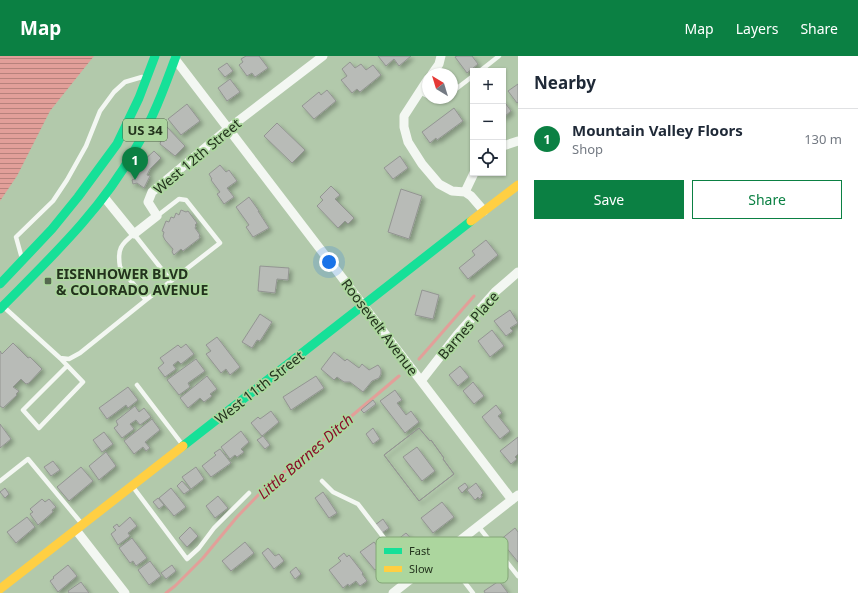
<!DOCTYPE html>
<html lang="en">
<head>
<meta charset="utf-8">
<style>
	body { margin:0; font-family:"Noto Sans",sans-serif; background:#f6f6f7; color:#1f2937 }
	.controls { position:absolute; right:12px; top:12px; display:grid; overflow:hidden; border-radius:0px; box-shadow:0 1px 3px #0004 }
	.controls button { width:36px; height:36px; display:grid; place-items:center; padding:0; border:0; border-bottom:1px solid #e0e1e3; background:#fff; color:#1f2937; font:20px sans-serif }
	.compass { position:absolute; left:422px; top:12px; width:36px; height:36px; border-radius:50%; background:#fff; box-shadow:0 1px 3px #0004; rotate:322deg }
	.you { position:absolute; left:329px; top:206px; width:14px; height:14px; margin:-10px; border:3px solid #fff; border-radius:50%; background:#1a73e8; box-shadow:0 0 0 6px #1a73e833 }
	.badge { display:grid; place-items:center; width:26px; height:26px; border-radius:50%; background:#0b8043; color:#fff; font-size:13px; font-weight:700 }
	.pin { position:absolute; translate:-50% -33px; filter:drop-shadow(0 1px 2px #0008) }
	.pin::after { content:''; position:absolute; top:21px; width:14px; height:12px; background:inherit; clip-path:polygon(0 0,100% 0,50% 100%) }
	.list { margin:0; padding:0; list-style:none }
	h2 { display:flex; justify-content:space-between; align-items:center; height:52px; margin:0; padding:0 16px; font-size:17px }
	h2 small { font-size:13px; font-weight:400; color:#747a83 }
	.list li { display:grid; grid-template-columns:26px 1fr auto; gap:12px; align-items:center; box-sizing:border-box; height:60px; padding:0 16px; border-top:1px solid #e0e1e3 }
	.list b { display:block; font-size:15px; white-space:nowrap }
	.list p { margin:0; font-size:13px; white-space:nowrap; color:#747a83 }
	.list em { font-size:13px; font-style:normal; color:#747a83 }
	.actions { display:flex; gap:8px; padding:12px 16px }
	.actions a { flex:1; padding:9px 0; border:1px solid #0b8043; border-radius:0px; text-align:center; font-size:14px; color:#0b8043 }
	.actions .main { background:#0b8043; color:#fff }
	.icon { flex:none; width:22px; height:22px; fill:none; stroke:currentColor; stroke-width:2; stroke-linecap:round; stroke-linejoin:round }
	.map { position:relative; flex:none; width:518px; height:537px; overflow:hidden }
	header { display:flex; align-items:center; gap:24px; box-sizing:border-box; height:56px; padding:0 20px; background:#0b8043; color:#fff }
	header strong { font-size:19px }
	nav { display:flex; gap:22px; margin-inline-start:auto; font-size:14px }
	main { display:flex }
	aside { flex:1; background:#fff }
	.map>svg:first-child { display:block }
	.water { fill:url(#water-rules) }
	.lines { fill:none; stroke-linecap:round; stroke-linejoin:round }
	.stream { stroke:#e29f99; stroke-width:3 }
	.building { fill:#b8bbb7; stroke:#939592; fill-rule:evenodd; filter:url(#shadow) }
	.lane { stroke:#f3f7f2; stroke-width:4.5 }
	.street { stroke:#f3f7f2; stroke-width:9 }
	.fast { stroke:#16e098; stroke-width:9 }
	.slow { stroke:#ffcf43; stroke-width:9 }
	.poi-dot { fill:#55684f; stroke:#acd69e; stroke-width:1.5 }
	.labels { text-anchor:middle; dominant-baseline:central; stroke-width:3.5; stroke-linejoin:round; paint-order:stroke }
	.shield { fill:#acd69e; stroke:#4c6444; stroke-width:1 }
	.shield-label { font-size:13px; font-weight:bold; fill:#23331d }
	.street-label { font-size:14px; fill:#23331d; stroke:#acd69e }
	.poi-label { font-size:14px; font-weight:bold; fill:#23331d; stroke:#acd69e; text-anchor:start }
	.water-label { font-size:15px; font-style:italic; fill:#880d27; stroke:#acd69e }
	.key { fill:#acd69e; stroke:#83a577; stroke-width:1 }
	.key-label { font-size:11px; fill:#23331d }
</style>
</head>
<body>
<header>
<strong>Map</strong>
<nav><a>Map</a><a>Layers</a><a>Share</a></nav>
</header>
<main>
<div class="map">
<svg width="518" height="537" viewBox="0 0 518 537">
	<defs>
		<pattern id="water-rules" width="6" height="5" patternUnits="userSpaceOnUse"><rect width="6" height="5" fill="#e29f99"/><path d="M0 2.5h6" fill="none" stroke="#b7827c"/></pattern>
		<filter id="shadow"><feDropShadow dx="3" dy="3" stdDeviation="2" flood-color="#0004"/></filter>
	</defs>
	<rect width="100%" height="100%" fill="#b2c9ab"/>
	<path class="water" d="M0 0H94L50 55 17 120 0 145Z"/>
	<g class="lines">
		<path class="stream" d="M419 303 474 240
			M166 537 175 530 203 502 237 461 265 432 335 374 399 320"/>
	</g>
	<path class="building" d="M246 0H259L268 12 255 21 252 17 247 20 239 9 243 6 241 3Z
		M378 0H411L399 10 394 3 386 10Z
		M457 0H472L478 8 467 17 455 1Z
		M350 6 355 12 361 8 366 14 373 9 381 19 360 36 357 33 352 37 341 24 347 20 342 13Z
		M227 7 233 15 225 21 218 13Z
		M230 23 240 36 227 45 218 32Z
		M518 28V46L517 47 508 35Z
		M327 34 336 45 314 63 302 50 319 36 321 39Z
		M503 44 511 55 503 62Z
		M187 48 200 65 181 79 168 63Z
		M454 52 463 65 437 84 436 82 430 87 422 76Z
		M277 67 305 94 292 107 264 80Z
		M166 70 185 90 175 100 160 88 161 85 158 83 159 80 158 78Z
		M154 95 161 102 150 113 147 119 150 120 144 132 137 127 133 128 132 124 136 122 144 108 142 106Z
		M400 100 408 112 393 123 384 112Z
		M220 109 226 116 229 114 237 125 227 132 234 141 224 148 217 138 220 136 211 124 212 123 209 118Z
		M331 130 340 139 335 143 354 162 348 168 345 165 338 172 317 150 323 144 320 141Z
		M401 133 422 140 409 183 388 176Z
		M249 141 259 155H258L269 172 253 181 246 171 249 169 236 151Z
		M181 154 186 156 188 155 197 167 195 169 196 170 195 172 200 179 199 180 200 182 183 195 181 193 174 199 172 196 173 193 165 184 163 180 164 176 162 175 166 165 169 166 171 161 174 162 176 157 179 159Z
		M486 184 498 199 468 223 459 212 475 199 472 195Z
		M260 210 289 212 288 224 277 223 275 237 258 235Z
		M422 234 439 239 433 263 415 259Z
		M510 254 518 267 510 272 513 275 506 280 494 265Z
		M260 258 272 266 260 285 257 284 252 292 242 286Z
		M492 274 504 290 490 301 478 285Z
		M217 281 240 311 230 319 226 313 221 317 206 298 211 295 206 289Z
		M13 287 28 302 30 301 42 313 29 327 26 328 21 323 13 331 19 335 16 338 17 339 3 352 0 350V295L2 298Z
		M186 288 194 298 181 308 178 305 173 309 176 313 165 321 158 312 164 307 160 302 178 289 181 292Z
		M334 296 345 305 347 303 359 312 362 308 369 314 378 309 381 313V318L379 322 372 325 363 336 350 326H344L337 321 334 324 321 313Z
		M196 303 205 315 188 327 190 331 179 339 167 324Z
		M460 310 469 321 458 330 449 319Z
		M207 320 217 333 210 338 212 340 204 346 200 342 188 352 180 342Z
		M316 320 324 332 291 354 283 341Z
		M473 326 484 340 474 348 463 335Z
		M128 331 138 344 128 352 126 349 107 363 99 352Z
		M395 334 402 344 397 347 406 359 411 355 419 366 405 377 380 345Z
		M373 344 376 348 364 357 361 354Z
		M496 349 502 357 498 360 510 375 500 383 482 361Z
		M135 350 139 356 144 352 151 361 140 369 136 364 130 368 134 373 122 382 114 372 118 369 116 365Z
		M271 355 279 366 262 380 251 367 258 361 260 363Z
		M152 363 160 374 145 386 150 392 146 395 143 391 134 398 124 385Z
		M0 368 11 383 0 392Z
		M373 372 380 383 373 388 366 378Z
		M419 372 430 385 431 384 444 402 443 403 454 418 419 445 384 399ZM417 391 435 415 422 425 403 401Z
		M419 372 430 385 431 384 444 402 443 403 454 418 419 445 384 399Z
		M241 375 249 386 241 393 244 396 237 401 235 399 230 403 221 391Z
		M104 376 113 388 102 396 93 384Z
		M263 380 270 389 265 393 257 384Z
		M518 381V398L515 401 517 403 511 408 500 395Z
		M220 393 231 407 211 421 202 410 216 399 214 397Z
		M106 396 116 410 99 424 89 410Z
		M53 405 60 414 51 420 44 411Z
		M81 411 93 425 69 445 57 431Z
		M196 411 204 423 191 433 182 421Z
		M182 425 190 434 184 438 177 430Z
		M465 427 468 431 462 437 458 432Z
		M476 427 483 437 481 439 482 441 479 443 478 441 475 444 467 434Z
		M5 432 9 438 5 442 0 436Z
		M171 432 186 451 174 460 159 442Z
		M323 436 337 457 329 462 315 442Z
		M218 440 228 452 215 462 206 450Z
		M158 442 164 449 159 453 153 446Z
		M42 443 45 446 49 443 56 451 52 454 53 456 38 469 30 458 33 456 30 453Z
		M442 446 454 461 433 477 421 462Z
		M27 461 35 471 16 487 7 476Z
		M130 461 137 470 128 477 130 480 118 489 111 478 116 474 113 471 117 468 119 471Z
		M383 463 389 472 382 477 375 469Z
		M190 471 198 480 187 491 179 482Z
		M515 472 518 476V506L500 484Z
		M406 477 417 489 416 490 418 492 410 499 409 497 407 498 397 484Z
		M132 482 147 502 136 510 133 505 130 507 119 492Z
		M245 486 254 497 231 515 222 505Z
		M374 486 387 502 383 505 384 507 375 514 360 496Z
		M268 492 275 500 279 498 284 505 274 513 262 497Z
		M344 497 347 501 349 499 363 517 362 518 367 525 360 530 356 525 349 530 348 528 343 532 329 514 341 505 338 502Z
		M150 505 161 520 149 529 138 514Z
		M68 509 77 520 58 536 50 525 54 522 53 521Z
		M172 509 176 515 166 523 161 517Z
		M296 511 301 518 295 523 290 516Z
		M499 525 508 537H485L484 535Z
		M81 526 89 537H69L68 535Z"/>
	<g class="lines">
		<path class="lane" d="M480 15 499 0
			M419 36 428 40
			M452 36 473 20
			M434 42 438 43 444 42
			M157 160 179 143 186 144 220 187 171 225 134 178C121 188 117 193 120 211L146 244 171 225
			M21 199 16 181 53 145 67 124 86 90 100 55 114 36 125 26 142 21
			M6 253 60 302 83 326 39 372 23 354 67 310
			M60 302 69 303 80 297 146 244
			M137 329 182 388
			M0 425 28 403 82 468
			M322 425 333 436 358 448 414 521
			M133 431 187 503 199 492 214 472 249 437
			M478 470 518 520
			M443 498 473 537"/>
		<path class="street" d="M175 3 512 444
			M432 18 439 8 441 0
			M428 23 404 60V71L408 86 422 108 439 128 452 135 465 136 471 140 484 155
			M503 90 518 85
			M465 136 474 117
			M104 141 134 178 157 160 148 146 152 136 229 72 323 0
			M421 325 457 279 495 236 518 216
			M76 474 125 537
			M393 537 518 439"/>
		<path class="fast" d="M0 228 52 173 78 141 117 88 139 42 155 0
			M0 253C48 204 100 156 134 95 152 65 164 33 176 0
			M183 390 471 165"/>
		<path class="slow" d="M471 165 518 129
			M0 533 183 390"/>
	</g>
	<rect class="poi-dot" x="44" y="221" width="8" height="8" rx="2"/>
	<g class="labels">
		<rect class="shield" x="123" y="63" width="44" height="22" rx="3"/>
		<g class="shield-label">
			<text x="145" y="74">US 34</text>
		</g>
		<g class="street-label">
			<text transform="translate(197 100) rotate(-40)">West 12th Street</text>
			<text transform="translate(468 269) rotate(-49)">Barnes Place</text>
			<text transform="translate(380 271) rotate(53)">Roosevelt Avenue</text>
			<text transform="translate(259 331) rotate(-38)">West 11th Street</text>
		</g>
		<g class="poi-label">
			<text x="56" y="217">EISENHOWER BLVD<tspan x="56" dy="16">&amp; COLORADO AVENUE</tspan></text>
		</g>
		<g class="water-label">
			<text transform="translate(305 400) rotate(-41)">Little Barnes Ditch</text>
		</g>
	</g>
	<rect x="376" y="481" width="132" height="46" rx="6" class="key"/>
	<rect x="384" y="492" width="18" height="6" fill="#16e098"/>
	<rect x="384" y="510" width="18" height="6" fill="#ffcf43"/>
	<g class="key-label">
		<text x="409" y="499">Fast</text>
		<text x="409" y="517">Slow</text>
	</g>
</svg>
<div class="controls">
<button>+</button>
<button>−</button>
<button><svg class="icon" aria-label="locate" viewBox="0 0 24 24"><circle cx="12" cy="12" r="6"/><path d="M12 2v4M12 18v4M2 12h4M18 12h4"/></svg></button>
</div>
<svg class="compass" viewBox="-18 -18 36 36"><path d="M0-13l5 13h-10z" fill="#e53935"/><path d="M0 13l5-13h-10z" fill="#747a83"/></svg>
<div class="you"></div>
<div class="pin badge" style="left:135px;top:124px">1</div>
</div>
<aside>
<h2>Nearby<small></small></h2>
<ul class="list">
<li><span class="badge">1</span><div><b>Mountain Valley Floors</b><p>Shop</p></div><em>130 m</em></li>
</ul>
<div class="actions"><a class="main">Save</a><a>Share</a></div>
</aside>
</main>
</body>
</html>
